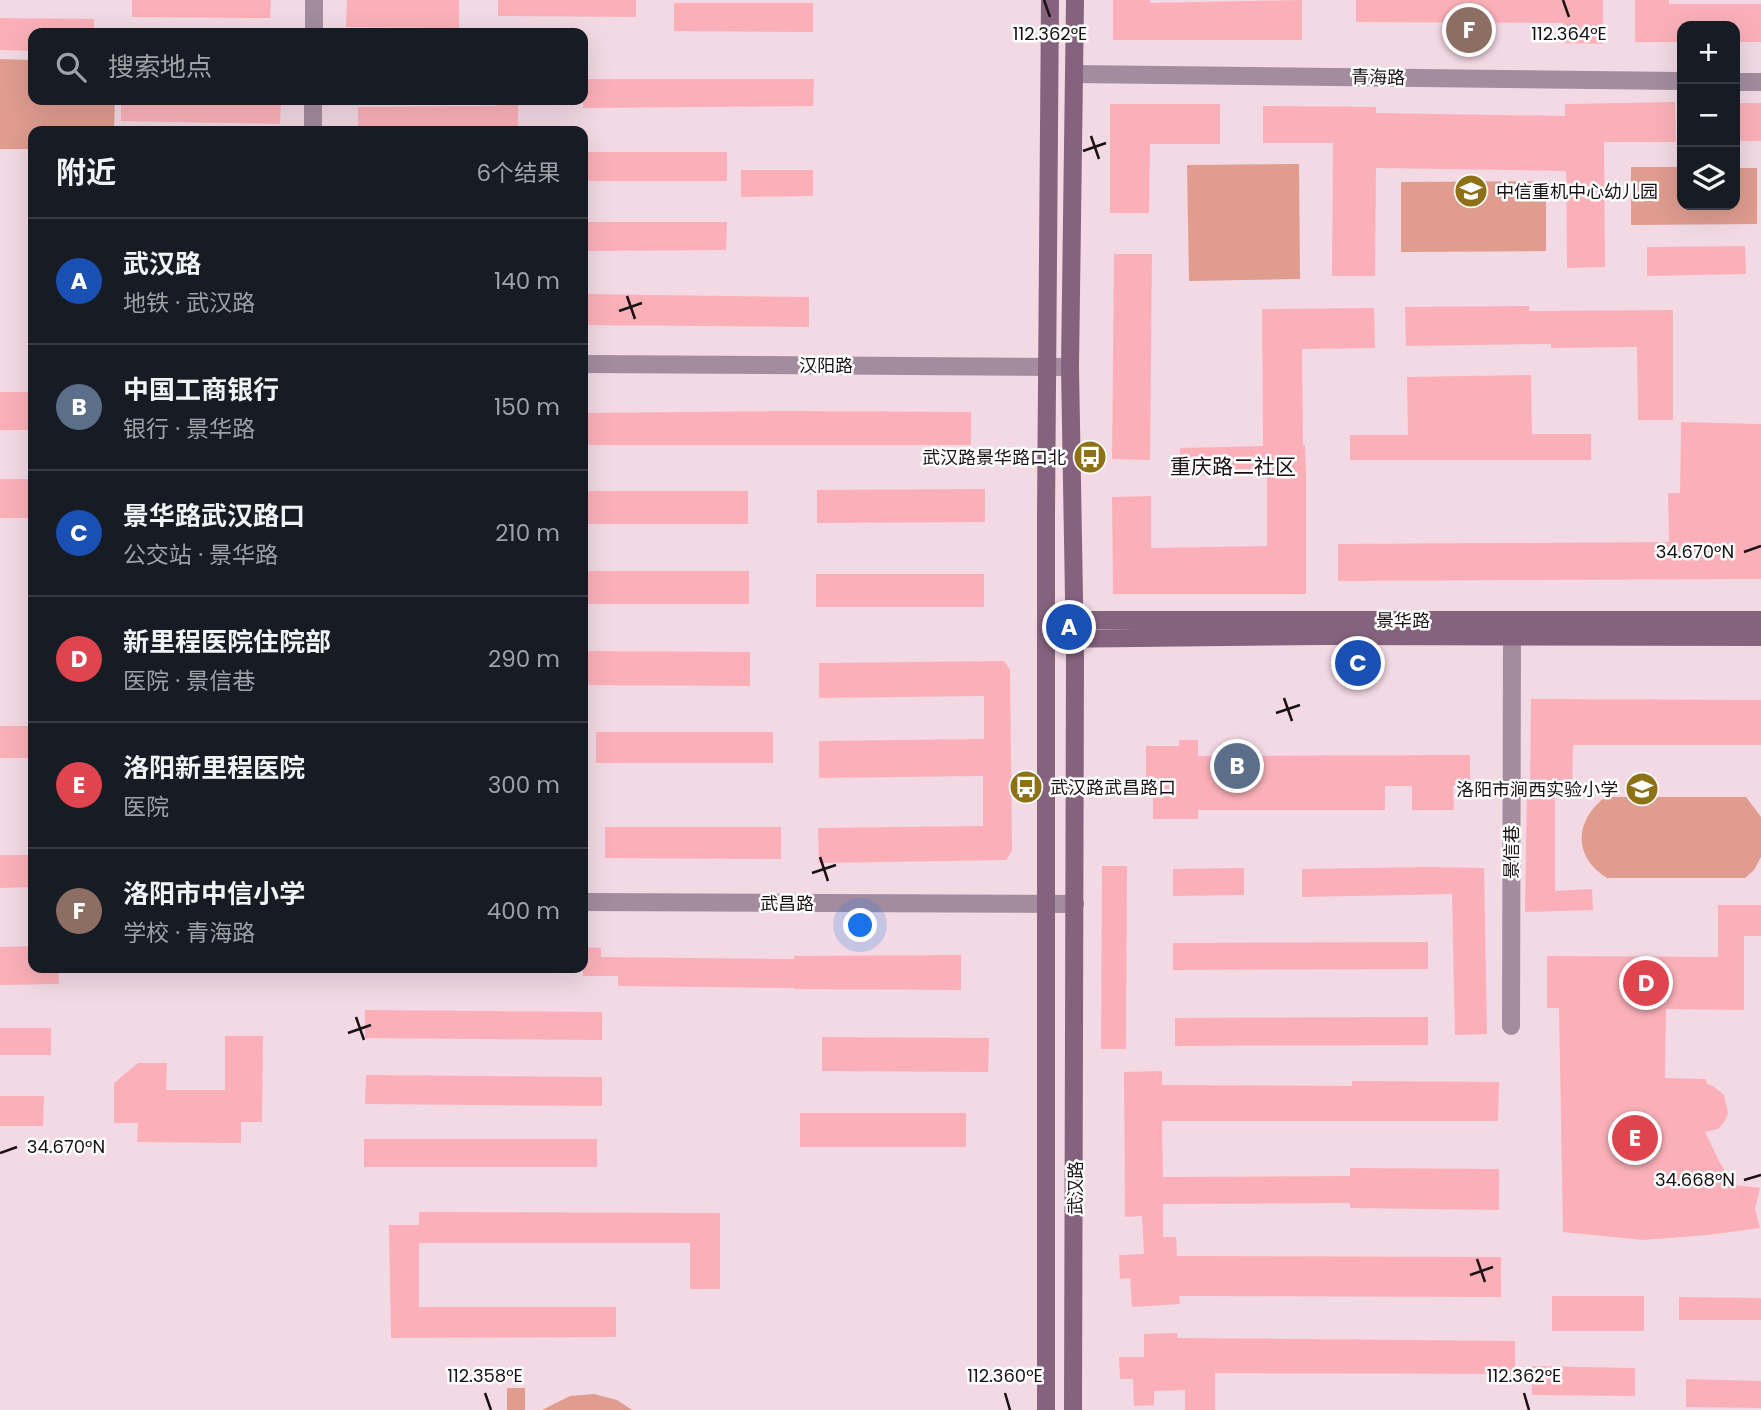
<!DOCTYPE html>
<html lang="zh">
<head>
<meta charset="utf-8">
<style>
	body { margin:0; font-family:Poppins,"Noto Sans SC",sans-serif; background:#242831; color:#f1f3f6 }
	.controls { position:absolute; right:21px; top:21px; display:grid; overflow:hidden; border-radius:14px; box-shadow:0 7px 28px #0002 }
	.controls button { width:63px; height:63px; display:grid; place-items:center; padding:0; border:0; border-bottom:2px solid #363941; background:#171b24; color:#f1f3f6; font:35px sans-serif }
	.you { position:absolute; left:861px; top:926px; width:24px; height:24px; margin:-18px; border:5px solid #fff; border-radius:50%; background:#1a73e8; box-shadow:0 0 0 10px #1a73e833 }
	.badge { display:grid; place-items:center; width:46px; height:46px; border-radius:50%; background:#8d7114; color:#fff; font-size:23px; font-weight:700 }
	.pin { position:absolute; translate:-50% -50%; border:4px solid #fff; box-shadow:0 2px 7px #0006 }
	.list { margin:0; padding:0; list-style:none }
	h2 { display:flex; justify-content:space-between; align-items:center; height:91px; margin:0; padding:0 28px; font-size:30px }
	h2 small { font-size:23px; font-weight:400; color:#9ea1a6 }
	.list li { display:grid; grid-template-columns:46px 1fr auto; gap:21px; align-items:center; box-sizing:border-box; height:126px; padding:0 28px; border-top:2px solid #363941 }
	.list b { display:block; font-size:26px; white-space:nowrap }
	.list p { margin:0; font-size:23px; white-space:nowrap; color:#9ea1a6 }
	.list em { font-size:23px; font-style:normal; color:#9ea1a6 }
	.icon { flex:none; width:38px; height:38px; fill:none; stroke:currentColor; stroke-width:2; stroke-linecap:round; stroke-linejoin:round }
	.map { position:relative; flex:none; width:1761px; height:1410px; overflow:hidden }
	.search { position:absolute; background:#171b24; box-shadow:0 7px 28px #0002; left:28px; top:28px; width:560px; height:77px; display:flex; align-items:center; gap:18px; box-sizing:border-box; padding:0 24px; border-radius:14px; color:#9ea1a6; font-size:26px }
	.panel { position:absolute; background:#171b24; box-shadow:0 7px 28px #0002; left:28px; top:126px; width:560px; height:847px; border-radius:14px }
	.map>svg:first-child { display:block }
	.green { fill:#df9c8f }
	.building { fill:#fbb0b9 }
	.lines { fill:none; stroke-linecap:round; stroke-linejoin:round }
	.minor { stroke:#a48c9f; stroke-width:18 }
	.secondary { stroke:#85637e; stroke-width:18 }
	.ticks { fill:none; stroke:#181013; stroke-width:2.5 }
	.labels { text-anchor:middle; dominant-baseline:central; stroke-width:5; stroke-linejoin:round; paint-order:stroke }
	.street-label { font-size:18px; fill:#181013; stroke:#fff }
	.poi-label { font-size:18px; fill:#181013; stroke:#fff; text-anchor:start }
	.quarter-label { font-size:21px; fill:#181013; stroke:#fff }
	.ticks-label { font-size:18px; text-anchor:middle; fill:#181013; stroke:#fff; stroke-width:5; stroke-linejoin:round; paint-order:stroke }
</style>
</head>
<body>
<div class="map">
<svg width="1761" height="1410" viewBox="0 0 1761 1410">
	<rect width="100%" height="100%" fill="#f2d9e3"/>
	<path class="green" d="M0 59 33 60V100H115L114 131H33V149H0Z
		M1299 164 1300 279 1189 281 1187 165Z
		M1631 167H1682V205H1735V168H1757V224L1631 225Z
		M1546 181V251L1401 252V182Z
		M1605 797H1746L1761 817V857L1754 870 1745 878H1607C1572 856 1575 821 1605 797Z
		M507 1388H525V1410H507Z
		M594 1394 617 1400 632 1410H542L570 1396Z"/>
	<path class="building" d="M132 0H271L270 18 132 17Z
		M347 0H459V28L346 27Z
		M498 0H636V17L498 16Z
		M1113 0H1150V3L1302 0V40H1113Z
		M1356 0H1603V44L1563 43V23L1356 22Z
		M1635 0H1669V4H1761V42H1735V26H1682V42H1635Z
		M674 3H813V32L674 31Z
		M0 18 94 19V33H33V51L0 50Z
		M583 79H814L813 106 583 108Z
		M121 100H281L280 124 121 121Z
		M497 100H518V131H358V107L497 106Z
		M1675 102 1676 142H1604L1605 267 1567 268 1566 171 1376 168 1375 276H1332L1333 143H1263V106L1376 107V113L1565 116V104Z
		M1735 103H1761V141H1735Z
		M1110 104H1220V144H1150L1149 213H1110Z
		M583 152H727V181H583Z
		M741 170H813V196L741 197Z
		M583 222H727L726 250 583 251Z
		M1745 246 1746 274 1647 276V247Z
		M1114 254H1152L1150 460 1112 459Z
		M583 294 809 297V327L583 325Z
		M1529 306V311L1673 310V420H1638L1637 347 1551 348V344L1406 346 1405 307Z
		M1374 308 1375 348 1302 349 1303 445H1305L1306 473V594H1113L1112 497 1151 496V548L1267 546V474L1180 476V448L1263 446 1262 309Z
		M1531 375 1532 434H1591V460H1350V435H1408L1407 377Z
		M0 392H33V430H0Z
		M780 411 971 412V445H586V413Z
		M1681 422 1761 424V579L1338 581V544L1669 542 1668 493H1680Z
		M0 479H33V518H0Z
		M985 489V522L817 523V490Z
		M583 491H748V524H583Z
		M583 571H749V604H583Z
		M816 574H984V607H816Z
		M583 651 750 652V686L583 685Z
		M1004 661 1010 670 1012 851 1006 860 819 863 818 828 983 826V776L819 778V741L984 739V696L819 698V663Z
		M1531 699 1761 700V745H1573L1572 792H1555V891L1592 889 1593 910 1525 912 1527 792 1530 791Z
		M0 726H33V758H0Z
		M596 732H773V763H596Z
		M1179 740H1198V756L1470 755V786H1453L1454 810H1412V786H1385V810H1198V819H1153V791L1146 792V746H1179Z
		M605 827H781V859L605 858Z
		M0 855H33V887L0 888Z
		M1102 866H1127L1126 1049H1101Z
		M1429 867 1484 868 1487 1034 1455 1035 1452 894 1302 897V869Z
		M1244 868V895L1173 896V869Z
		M1718 905H1761V936H1744V1010L1666 1009 1665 1078 1706 1079 1707 1084 1713 1086 1724 1095 1728 1113 1725 1121 1718 1129 1705 1132 1720 1163 1734 1185 1760 1188 1755 1209 1760 1228 1708 1235 1643 1240 1563 1232 1559 1008H1547V956L1718 957Z
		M1428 942V969L1173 970V943Z
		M33 946V968H58L59 984 0 985V947Z
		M583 947 601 948V957L794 959V956L961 955V990L794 989V988L618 986V976H583Z
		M365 1010 602 1012V1040L365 1038Z
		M1428 1017V1045L1175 1046V1018Z
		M0 1028H51V1055H0Z
		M225 1036H263L262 1122H241V1143L137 1142 138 1123H114V1083L138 1063H167L166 1090H225Z
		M822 1037 989 1038 988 1072 822 1071Z
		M1162 1071V1085L1352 1086V1081L1499 1082 1498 1121H1162L1163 1177 1350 1176V1168L1499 1169V1210L1350 1208V1203L1163 1204V1237H1176L1177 1256 1501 1257V1297L1179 1296 1180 1304 1132 1307 1130 1278 1120 1279 1119 1255 1144 1254 1142 1216 1125 1217 1124 1072Z
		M366 1075 602 1077V1106L365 1104Z
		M0 1096H44L43 1126H0Z
		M800 1113H966V1147H800Z
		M364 1139H597V1167H364Z
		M419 1212 720 1213V1289H690V1243H419V1307H616V1337L391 1338 389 1225H419Z
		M1552 1296H1644V1331H1552Z
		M1679 1297 1761 1298V1320H1679Z
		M1177 1333 1178 1338 1515 1341V1374L1215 1373V1410H1185V1390L1154 1391V1405L1134 1406 1133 1379H1120L1119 1357H1144V1334Z
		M1532 1366 1635 1368V1396L1532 1395Z
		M1686 1379 1761 1381V1408L1686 1407Z"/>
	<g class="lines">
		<path class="minor" d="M314 33V0
			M1074 74 1682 81
			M1735 82H1761
			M313 131V100
			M583 364 1070 367
			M583 902 1075 904
			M1511 1026 1512 636"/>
		<path class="secondary" d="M1046 620H1761
			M1046 639 1326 636 1761 637
			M1046 1410V515L1050 0
			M1073 1410 1075 655 1070 367 1075 0"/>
	</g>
	<path class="ticks" d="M1044 0 1050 17M1563 0 1569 17M1091 136 1099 159M1083 151 1106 143M627 296 635 319M619 311 642 303M1744 552 1761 546M1284 698 1292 721M1276 713 1300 705M820 857 828 881M812 873 836 865M356 1017 364 1040M348 1033 371 1025M0 1153 17 1147M1744 1180 1761 1175M1477 1259 1485 1282M1470 1275 1493 1267M485 1393 491 1410M1005 1393 1010 1410M1524 1393 1529 1410"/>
	<defs>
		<symbol id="school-disc" viewBox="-11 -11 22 22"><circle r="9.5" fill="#8d7114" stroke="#fff"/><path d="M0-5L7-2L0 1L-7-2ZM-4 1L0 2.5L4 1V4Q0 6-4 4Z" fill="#fff"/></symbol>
		<symbol id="bus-disc" viewBox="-11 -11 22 22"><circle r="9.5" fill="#8d7114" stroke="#fff"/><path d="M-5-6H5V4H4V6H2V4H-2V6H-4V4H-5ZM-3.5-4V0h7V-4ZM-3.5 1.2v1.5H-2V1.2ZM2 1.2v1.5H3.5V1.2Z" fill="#fff"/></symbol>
	</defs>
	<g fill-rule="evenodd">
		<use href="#school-disc" x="1452" y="172" width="38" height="38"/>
		<use href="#bus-disc" x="1071" y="438" width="38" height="38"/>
		<use href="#bus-disc" x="1007" y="768" width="38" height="38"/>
		<use href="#school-disc" x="1623" y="770" width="38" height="38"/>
	</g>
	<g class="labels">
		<g class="street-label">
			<text transform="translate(1378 77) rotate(1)">青海路</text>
			<text x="826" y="365">汉阳路</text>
			<text x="1403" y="620">景华路</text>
			<text transform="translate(1511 852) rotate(-90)">景信巷</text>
			<text x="787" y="903">武昌路</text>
			<text transform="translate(1075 1188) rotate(-90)">武汉路</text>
		</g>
		<g class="poi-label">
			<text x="1496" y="191">中信重机中心幼儿园</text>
			<text x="1066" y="457" text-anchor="end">武汉路景华路口北</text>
			<text x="1050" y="787">武汉路武昌路口</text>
			<text x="1618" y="789" text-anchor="end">洛阳市涧西实验小学</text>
		</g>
		<g class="quarter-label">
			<text x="1233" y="466">重庆路二社区</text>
		</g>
	</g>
	<g class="ticks-label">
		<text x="1050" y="40">112.362°E</text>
		<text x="1569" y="40">112.364°E</text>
		<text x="1695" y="558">34.670°N</text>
		<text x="66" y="1153">34.670°N</text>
		<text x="1695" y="1186">34.668°N</text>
		<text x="485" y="1382">112.358°E</text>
		<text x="1005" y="1382">112.360°E</text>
		<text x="1524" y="1382">112.362°E</text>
	</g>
</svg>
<div class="controls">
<button>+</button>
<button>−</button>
<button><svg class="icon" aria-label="layers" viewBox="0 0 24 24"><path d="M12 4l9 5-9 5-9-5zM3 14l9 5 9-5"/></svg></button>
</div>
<div class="you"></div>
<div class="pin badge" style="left:1069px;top:627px;background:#1a4fb4">A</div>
<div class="pin badge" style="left:1237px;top:766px;background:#5c6f8a">B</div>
<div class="pin badge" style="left:1358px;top:663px;background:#1a4fb4">C</div>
<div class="pin badge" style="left:1646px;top:983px;background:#e0444e">D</div>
<div class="pin badge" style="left:1635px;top:1138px;background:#e0444e">E</div>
<div class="pin badge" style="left:1469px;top:30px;background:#8d6e63">F</div>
<div class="search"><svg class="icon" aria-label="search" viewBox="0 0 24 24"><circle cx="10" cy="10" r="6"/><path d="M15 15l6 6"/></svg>搜索地点</div>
<section class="panel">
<h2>附近<small>6个结果</small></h2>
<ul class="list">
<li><span class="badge" style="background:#1a4fb4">A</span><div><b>武汉路</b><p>地铁 · 武汉路</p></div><em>140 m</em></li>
<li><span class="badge" style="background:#5c6f8a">B</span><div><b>中国工商银行</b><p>银行 · 景华路</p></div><em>150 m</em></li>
<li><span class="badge" style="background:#1a4fb4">C</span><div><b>景华路武汉路口</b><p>公交站 · 景华路</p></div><em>210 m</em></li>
<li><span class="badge" style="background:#e0444e">D</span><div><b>新里程医院住院部</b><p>医院 · 景信巷</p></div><em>290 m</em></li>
<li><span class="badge" style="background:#e0444e">E</span><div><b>洛阳新里程医院</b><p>医院</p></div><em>300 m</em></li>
<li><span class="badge" style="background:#8d6e63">F</span><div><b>洛阳市中信小学</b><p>学校 · 青海路</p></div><em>400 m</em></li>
</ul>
</section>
</div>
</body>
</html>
